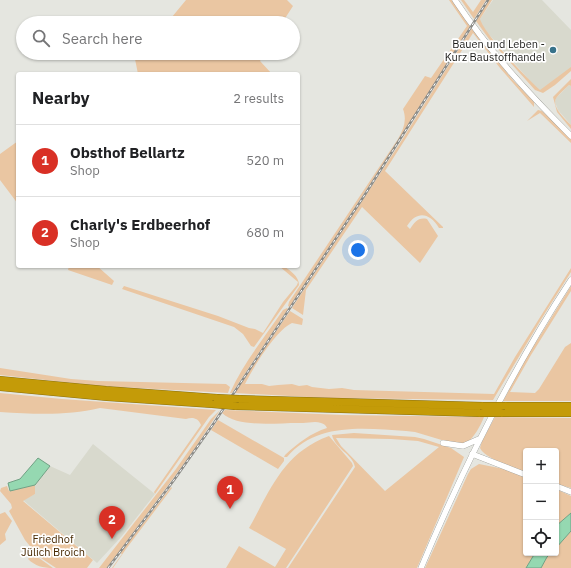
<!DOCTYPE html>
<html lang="en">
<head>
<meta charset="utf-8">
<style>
	body { margin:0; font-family:"IBM Plex Sans",sans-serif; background:#f2f2f2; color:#202124 }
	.controls { position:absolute; right:12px; bottom:12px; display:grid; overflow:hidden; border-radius:4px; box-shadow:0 1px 3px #0004 }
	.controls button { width:36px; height:36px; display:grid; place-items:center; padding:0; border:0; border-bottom:1px solid #e0e0e0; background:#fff; color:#202124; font:20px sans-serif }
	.you { position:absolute; left:358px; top:250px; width:14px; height:14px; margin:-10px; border:3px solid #fff; border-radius:50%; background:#1a73e8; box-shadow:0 0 0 6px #1a73e833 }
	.badge { display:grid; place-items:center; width:26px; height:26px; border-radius:50%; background:#d93025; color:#fff; font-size:13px; font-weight:700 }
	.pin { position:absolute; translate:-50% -33px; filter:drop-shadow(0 1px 2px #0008) }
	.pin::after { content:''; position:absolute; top:21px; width:14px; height:12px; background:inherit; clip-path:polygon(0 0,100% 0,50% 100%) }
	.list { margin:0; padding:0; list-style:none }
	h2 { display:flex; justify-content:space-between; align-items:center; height:52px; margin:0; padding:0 16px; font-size:17px }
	h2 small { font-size:13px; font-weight:400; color:#757577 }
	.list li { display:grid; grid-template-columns:26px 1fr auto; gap:12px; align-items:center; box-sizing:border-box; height:72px; padding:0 16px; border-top:1px solid #e0e0e0 }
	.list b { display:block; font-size:15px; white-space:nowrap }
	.list p { margin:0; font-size:13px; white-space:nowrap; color:#757577 }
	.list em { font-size:13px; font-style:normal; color:#757577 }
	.icon { flex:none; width:22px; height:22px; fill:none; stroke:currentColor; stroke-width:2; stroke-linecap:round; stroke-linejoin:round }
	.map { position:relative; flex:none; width:571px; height:568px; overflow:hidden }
	.search { position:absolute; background:#fff; box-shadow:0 1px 3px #0004; left:16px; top:16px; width:284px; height:44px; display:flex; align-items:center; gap:10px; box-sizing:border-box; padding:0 14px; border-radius:22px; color:#757577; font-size:15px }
	.panel { position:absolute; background:#fff; box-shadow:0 1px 3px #0004; left:16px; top:72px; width:284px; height:196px; border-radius:4px }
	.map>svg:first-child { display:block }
	.built { fill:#d8d9cd }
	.green { fill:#eac6a2; fill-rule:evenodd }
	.water { fill:#95d8b1; stroke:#71a084 }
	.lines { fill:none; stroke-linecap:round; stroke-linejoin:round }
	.secondary-casing { stroke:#8c8d88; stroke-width:6 }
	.highway-casing { stroke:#8a6f0f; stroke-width:8 }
	.secondary { stroke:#fff; stroke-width:5.5 }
	.highway { stroke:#c49b08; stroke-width:7 }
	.rail-casing { stroke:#8b8b87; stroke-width:2.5 }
	.rail { stroke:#fff; stroke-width:1; stroke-dasharray:3; stroke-linecap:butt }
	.highway-bridge-casing { stroke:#8a6f0f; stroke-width:8; stroke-linecap:butt }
	.highway-bridge { stroke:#c49b08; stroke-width:7 }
	.poi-dot { fill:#37728a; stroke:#fff; stroke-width:1.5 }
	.labels { text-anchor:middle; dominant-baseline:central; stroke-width:3.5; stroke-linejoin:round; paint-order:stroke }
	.poi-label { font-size:11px; fill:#1d1d1b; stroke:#fff; text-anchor:end }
	.park-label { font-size:11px; fill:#472800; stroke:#fff }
</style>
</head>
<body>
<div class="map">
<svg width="571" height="568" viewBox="0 0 571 568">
	<rect width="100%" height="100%" fill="#e5e6e0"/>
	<path class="built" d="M493 0H542L571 30V68L545 88 539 91 478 22Z
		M569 85 571 86V125L558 110 555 102 556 98Z
		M93 444 155 494 122 536 97 563 23 500 35 494V485L50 466 70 475Z"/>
	<path class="green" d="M186 0H287L293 6 282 23H167Z
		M449 0H452L471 25 397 143 290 307 288 306 289 302 398 139C404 129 407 120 403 109L425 76 431 78 467 26Z
		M461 0H464L473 12 481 0H486L474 19Z
		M489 0H492L480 19C485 35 526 77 540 90L571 67V71L555 85 543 93 535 90 489 39 476 21Z
		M472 28 512 79 534 102V107L500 68 473 33 385 171 443 227V228H439C430 213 417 210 407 226L410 229C415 222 418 217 427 219L438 236 420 263 362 207 306 290 303 315 292 308 400 143Z
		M141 53H265L260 61 272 74H138L135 59Z
		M571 79V86L569 85C565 89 560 93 557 97 550 106 565 119 571 125V129L557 112 553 97Z
		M538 110 542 111 571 139V143L540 113 527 121Z
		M18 141V204L0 180V154Z
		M69 266H97L114 281 112 285 68 270Z
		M279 266H284C290 271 299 276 299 285L254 347 251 346 243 334 234 327 122 289 124 286 218 316 249 328 255 329 263 333 283 302 297 285 298 282Z
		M571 268V272L542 318 493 400 326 398 234 393 290 311 303 319 302 325 292 323C276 330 253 368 245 384H262L269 386 278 385 292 384 299 386 307 385 312 387 329 389 342 388 354 390 494 394 515 357Z
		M571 286V291L531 355 510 392 535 393 539 389 565 347 571 343V401H503L528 355Z
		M287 308 288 309 232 393H230C243 363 265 337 283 310Z
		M0 368 71 379 98 381 226 384 230 387 228 393 101 386 0 375Z
		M0 393 62 399 216 410 209 417 155 494 154 492 201 425C198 418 193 417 186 419L100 408C67 416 34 414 0 412Z
		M220 410 191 454 107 568H99L176 469 211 419Z
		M225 410 342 415 484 417C480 427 474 437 466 444L445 441 415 432 406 431C365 428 316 422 287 457H284L285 455C298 443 311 433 327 428 326 426 325 424 321 423 315 421 309 423 303 423 281 422 239 429 222 413Z
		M495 417 571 418V488L560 485 557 482 556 483V451H526V472C514 467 485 459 480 448L482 441Z
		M218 420 284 458V461L278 469 211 430Z
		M354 433 415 437 424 439 451 448 464 457 417 568H288L355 467C353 454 335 449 332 435ZM336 438 391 439 418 441 439 447 385 491 341 446Z
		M329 436 352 463 353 466 286 568H226L239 546 275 567 286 549 249 528C271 489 283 453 329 436Z
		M479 464 504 469 526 477V553H535L526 568H425L468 474 471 469Z
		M35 485V494L23 501 93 560 87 568H56L38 556 25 540 9 511 12 508 11 504 0 491 1 488 7 486 9 491H10Z
		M171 487 172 488 126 549 113 568H112L122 554 120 553 121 552Z
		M556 489 571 496V513L556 526Z
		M5 512 12 521 5 534 6 540 0 545V514Z
		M571 531V568H541L547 557 551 553H556V548Z
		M32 553 53 568C43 568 35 566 28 559Z"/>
	<path class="water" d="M38 458 50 466 35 485 10 491 8 483 20 479Z
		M571 513V531L556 548V526Z
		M535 553H551L547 557 541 568H526Z"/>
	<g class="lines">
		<defs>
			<path id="secondary" d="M455 0C488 50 529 94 571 136
				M443 443 463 446 479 439
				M472 454 526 475
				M556 486 571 492
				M421 568C463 468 511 371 571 280"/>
			<path id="highway" d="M0 380 106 390 217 398
				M0 387 107 397 212 404
				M239 399 483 406
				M235 406 480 413
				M505 406H571
				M501 413H571"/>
		</defs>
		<use href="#secondary" class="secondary-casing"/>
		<use href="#highway" class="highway-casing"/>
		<use href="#secondary" class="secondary"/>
		<use href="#highway" class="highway"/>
		<defs>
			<path id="rail" d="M108 568 174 480 214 423 364 196 488 0"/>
		</defs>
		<use href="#rail" class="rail-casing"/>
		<use href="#rail" class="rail"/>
		<defs>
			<path id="highway-bridge" d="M217 398 239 399
				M212 404 235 406
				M483 406H505
				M480 413H501"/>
		</defs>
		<use href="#highway-bridge" class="highway-bridge-casing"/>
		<use href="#highway-bridge" class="highway-bridge"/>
	</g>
	<circle class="poi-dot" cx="553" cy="50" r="4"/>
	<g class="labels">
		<g class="poi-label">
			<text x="545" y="44">Bauen und Leben -<tspan x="545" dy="13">Kurz Baustoffhandel</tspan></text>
		</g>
		<g class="park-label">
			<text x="53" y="539">Friedhof<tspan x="53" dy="13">Jülich Broich</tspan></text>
		</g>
	</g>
</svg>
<div class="controls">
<button>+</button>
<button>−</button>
<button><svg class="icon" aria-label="locate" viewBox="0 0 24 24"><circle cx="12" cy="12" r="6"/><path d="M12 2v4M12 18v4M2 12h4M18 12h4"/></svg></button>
</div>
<div class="you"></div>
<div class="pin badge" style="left:230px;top:509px">1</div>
<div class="pin badge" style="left:112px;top:539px">2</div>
<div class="search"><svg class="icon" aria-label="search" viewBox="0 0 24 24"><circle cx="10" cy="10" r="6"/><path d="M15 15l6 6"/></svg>Search here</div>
<section class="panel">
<h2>Nearby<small>2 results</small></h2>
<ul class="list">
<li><span class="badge">1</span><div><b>Obsthof Bellartz</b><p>Shop</p></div><em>520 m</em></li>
<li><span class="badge">2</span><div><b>Charly's Erdbeerhof</b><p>Shop</p></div><em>680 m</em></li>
</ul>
</section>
</div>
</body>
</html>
